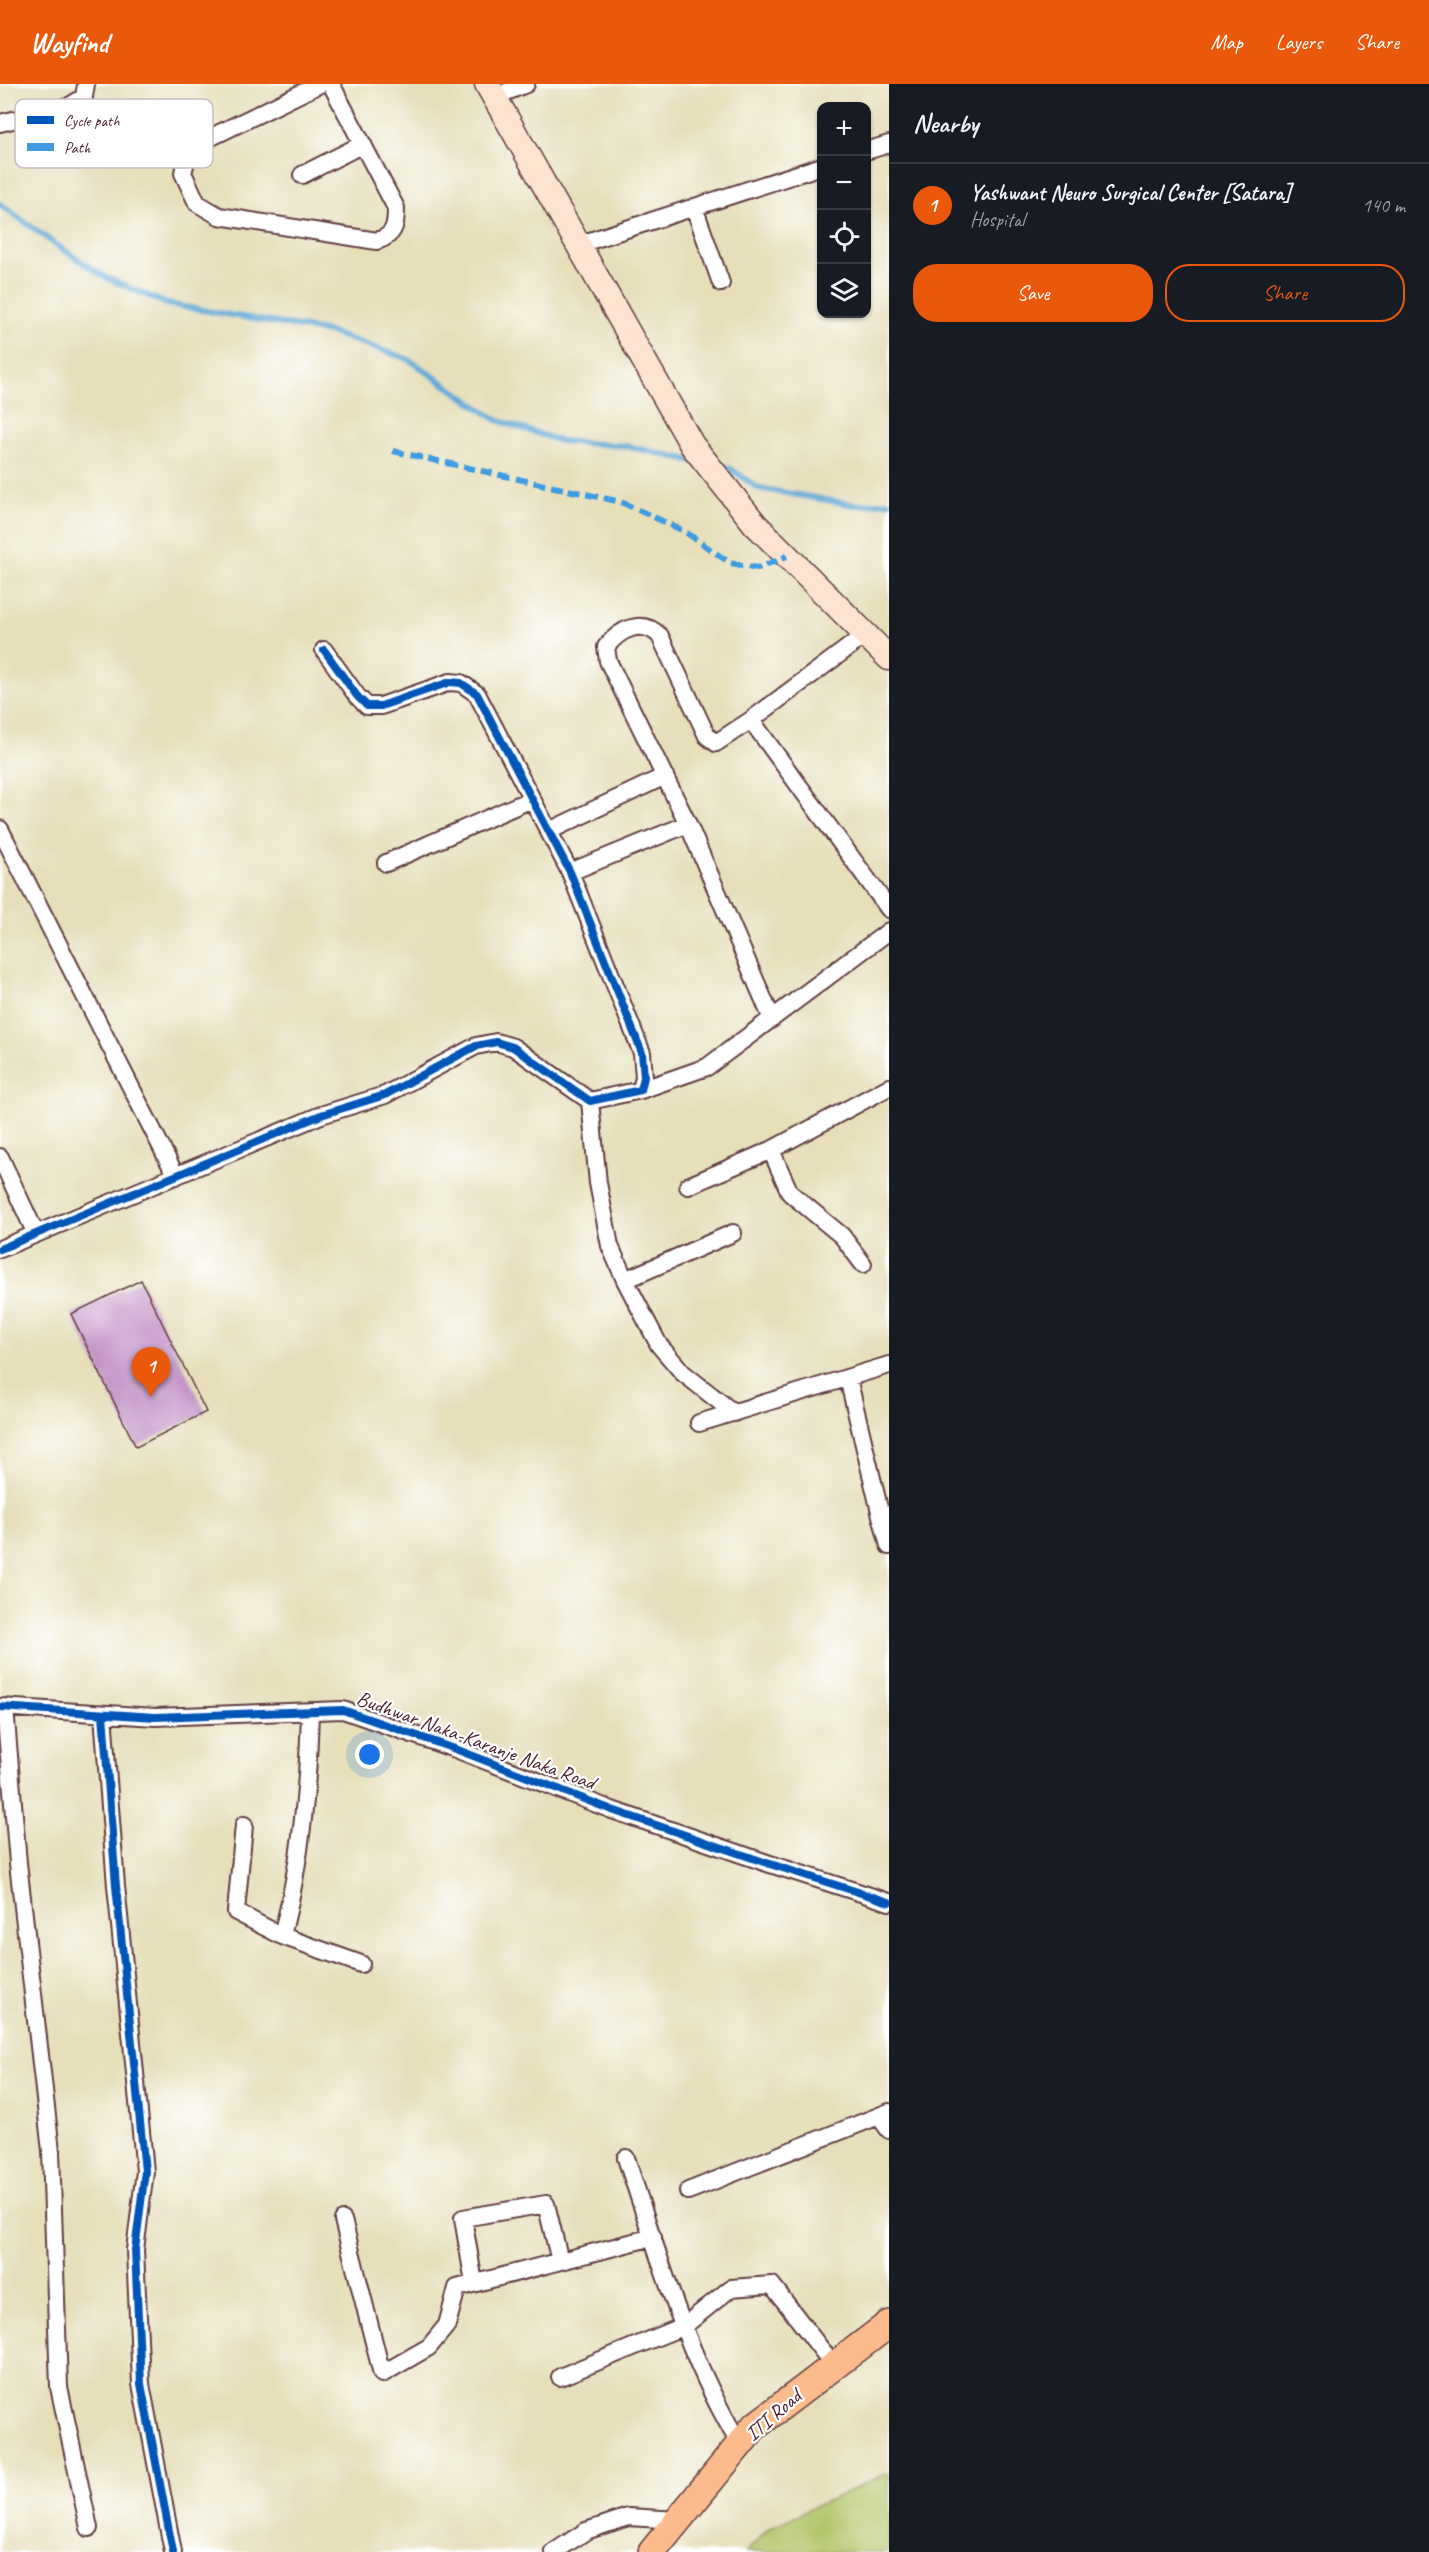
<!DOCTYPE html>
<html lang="en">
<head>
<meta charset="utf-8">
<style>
	body { margin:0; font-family:Caveat,sans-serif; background:#242831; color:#f1f3f6 }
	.controls { position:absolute; right:18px; top:18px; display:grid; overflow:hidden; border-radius:12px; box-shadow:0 2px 4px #0004 }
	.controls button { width:54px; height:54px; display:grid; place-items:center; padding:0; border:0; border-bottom:2px solid #363941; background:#171b24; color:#f1f3f6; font:30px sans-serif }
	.you { position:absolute; left:370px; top:1671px; width:21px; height:21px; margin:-15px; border:4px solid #fff; border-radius:50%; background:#1a73e8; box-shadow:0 0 0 9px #1a73e833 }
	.badge { display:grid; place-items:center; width:39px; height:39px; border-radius:50%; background:#ea580c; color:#fff; font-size:20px; font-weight:700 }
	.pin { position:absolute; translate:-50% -50px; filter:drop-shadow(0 2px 3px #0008) }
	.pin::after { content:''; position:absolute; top:32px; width:21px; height:18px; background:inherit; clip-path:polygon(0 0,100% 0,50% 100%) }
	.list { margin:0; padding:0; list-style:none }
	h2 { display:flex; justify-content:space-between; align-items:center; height:78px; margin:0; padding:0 24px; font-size:26px }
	h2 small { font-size:20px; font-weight:400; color:#9ea1a6 }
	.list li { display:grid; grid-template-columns:39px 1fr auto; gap:18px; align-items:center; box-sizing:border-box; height:84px; padding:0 24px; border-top:2px solid #363941 }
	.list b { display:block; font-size:22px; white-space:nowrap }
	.list p { margin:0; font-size:20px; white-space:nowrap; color:#9ea1a6 }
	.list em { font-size:20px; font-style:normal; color:#9ea1a6 }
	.actions { display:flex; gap:12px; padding:18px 24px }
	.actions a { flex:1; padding:14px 0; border:2px solid #ea580c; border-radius:24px; text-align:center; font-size:21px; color:#ea580c }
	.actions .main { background:#ea580c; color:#fff }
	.icon { flex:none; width:33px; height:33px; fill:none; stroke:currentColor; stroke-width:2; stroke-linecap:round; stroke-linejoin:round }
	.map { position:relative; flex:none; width:889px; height:2468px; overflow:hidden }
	header { display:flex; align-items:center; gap:36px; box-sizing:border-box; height:84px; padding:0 30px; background:#ea580c; color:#fff }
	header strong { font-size:28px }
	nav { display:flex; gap:33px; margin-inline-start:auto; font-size:21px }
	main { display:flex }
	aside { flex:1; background:#171b24 }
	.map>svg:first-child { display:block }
	.green { fill:#b2c468; stroke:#7e724a; stroke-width:1.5 }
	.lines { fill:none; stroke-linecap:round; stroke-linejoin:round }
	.stream { stroke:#5fa8d6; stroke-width:6 }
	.building { fill:#c496c8 }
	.street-casing { stroke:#613c40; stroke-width:20 }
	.secondary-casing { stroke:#613c40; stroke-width:27 }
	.primary-casing { stroke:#613c40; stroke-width:30 }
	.street { stroke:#fff; stroke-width:16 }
	.secondary { stroke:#fde4d1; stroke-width:24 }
	.primary { stroke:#fbbb8c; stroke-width:27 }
	.quiet { stroke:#409be1; stroke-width:6; stroke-dasharray:12 6; stroke-linecap:butt }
	.cycleway-casing { stroke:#fff; stroke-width:11 }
	.cycleway { stroke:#0057b8; stroke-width:8 }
	.labels { text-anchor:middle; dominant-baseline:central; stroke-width:4.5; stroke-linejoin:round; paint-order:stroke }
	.street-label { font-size:21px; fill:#4a1f2b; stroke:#fff }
	.key { fill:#fff; stroke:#c9bcbf; stroke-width:1.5 }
	.key-label { font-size:16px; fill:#4a1f2b }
</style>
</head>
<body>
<header>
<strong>Wayfind</strong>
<nav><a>Map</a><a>Layers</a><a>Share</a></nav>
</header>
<main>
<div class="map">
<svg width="889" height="2468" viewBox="0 0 889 2468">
	<rect width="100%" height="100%" fill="#fff"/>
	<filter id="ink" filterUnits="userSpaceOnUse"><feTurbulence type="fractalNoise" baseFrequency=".0167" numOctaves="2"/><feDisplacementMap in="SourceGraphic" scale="12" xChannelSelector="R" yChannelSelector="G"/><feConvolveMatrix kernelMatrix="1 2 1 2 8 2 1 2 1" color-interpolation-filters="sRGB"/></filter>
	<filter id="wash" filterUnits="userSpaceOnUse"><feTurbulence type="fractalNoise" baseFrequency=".008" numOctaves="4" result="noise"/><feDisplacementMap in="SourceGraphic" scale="24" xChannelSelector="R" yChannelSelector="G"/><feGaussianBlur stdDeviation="1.35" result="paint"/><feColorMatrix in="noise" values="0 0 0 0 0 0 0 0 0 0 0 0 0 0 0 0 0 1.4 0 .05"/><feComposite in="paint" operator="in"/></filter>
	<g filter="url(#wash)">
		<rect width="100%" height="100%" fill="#e6dfba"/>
		<path class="green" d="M887 2389 889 2390V2468H746L769 2444Z"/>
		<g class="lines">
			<path class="stream" d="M0 120 55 160 105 193 167 220 329 248 408 275 497 336 560 357 627 362 693 377
				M718 382 731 385 758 404 855 421 889 418"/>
		</g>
		<g id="blocks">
			<path class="building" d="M141 1196 206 1328 136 1363 71 1230Z"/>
		</g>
	</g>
	<g filter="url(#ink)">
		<use href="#blocks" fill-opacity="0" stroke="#613c40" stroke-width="1.5"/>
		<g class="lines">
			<defs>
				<path id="street" d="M320 0 199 59 188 69 183 89 197 119 219 132 377 157C395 151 396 141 396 124L331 0
					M494 13 526 0
					M0 39 68 23 84 13 86 0
					M866 67 889 60
					M302 91 363 60
					M694 123 721 199
					M577 161 822 82
					M751 636 889 825
					M0 745 176 1092
					M549 747 665 692
					M386 779 532 715
					M570 788 688 740
					M772 935 688 740 608 577 606 563C620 545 642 534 660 552L707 652 716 659 751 636 865 551
					M641 1006 707 983 889 847
					M590 1017 598 1099 610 1162 625 1196 659 1261 683 1289 734 1329
					M771 1066 790 1109 842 1152 863 1180
					M0 1073 36 1150
					M688 1102 771 1066 889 1003
					M0 1165 321 1031 385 1011 476 962 496 958 513 963 590 1017 641 1006 644 993 642 969 570 788 477 610 461 599 450 598 381 622H367L357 612 324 566
					M625 1196 733 1149
					M848 1294 881 1432 889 1430
					M699 1339 889 1281
					M881 1432 889 1462
					M0 1623 155 1633 343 1626 458 1666 612 1726 767 1779 889 1818
					M5 1624 18 1779 51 2067 59 2303 89 2444
					M103 1630 116 1802 145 2087 135 2166 141 2300 173 2468
					M244 1741 236 1828 282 1852 361 1880
					M282 1852C301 1777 308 1705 310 1627
					M879 2032 889 2046
					M626 2074C659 2171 686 2272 740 2360
					M688 2107 889 2028
					M343 2136 382 2290 429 2263 447 2241 457 2204 653 2153
					M474 2199 463 2134 546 2120 560 2177
					M560 2293 684 2242 731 2204 772 2201 834 2282
					M554 2468 586 2447 628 2433 678 2436"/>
				<path id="secondary" d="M487 0 692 361 755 440 889 574"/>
				<path id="primary" d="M652 2468 754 2343 889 2240"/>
			</defs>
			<use href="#street" class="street-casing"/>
			<use href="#secondary" class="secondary-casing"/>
			<use href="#primary" class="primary-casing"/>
			<use href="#street" class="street"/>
			<use href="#secondary" class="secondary"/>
			<use href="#primary" class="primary"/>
			<path class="quiet" d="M393 367 621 418 684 447 730 479 758 484 787 472"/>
			<defs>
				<path id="cycleway" d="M0 1165 321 1031 385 1011 476 962 496 958 513 963 590 1017 641 1006 644 993 642 969 570 788 477 610 461 599 450 598 381 622H367L357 612 324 566
					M0 1623 155 1633 343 1626 458 1666 612 1726 767 1779 889 1818
					M103 1630 116 1802 145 2087 135 2166 141 2300 173 2468"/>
			</defs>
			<use href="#cycleway" class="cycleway-casing"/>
			<use href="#cycleway" class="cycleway"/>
		</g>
	</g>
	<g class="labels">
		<g class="street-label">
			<text transform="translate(476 1656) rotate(20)">Budhwar Naka-Karanje Naka Road</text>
			<text transform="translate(773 2331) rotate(-41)">ITI Road</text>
		</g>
	</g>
	<rect x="15" y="15" width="198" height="69" rx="9" class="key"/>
	<rect x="27" y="32" width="27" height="8" fill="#0057b8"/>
	<rect x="27" y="59" width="27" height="8" fill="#409be1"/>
	<g class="key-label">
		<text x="64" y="42">Cycle path</text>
		<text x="64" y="69">Path</text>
	</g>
</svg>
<div class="controls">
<button>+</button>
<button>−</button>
<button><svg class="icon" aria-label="locate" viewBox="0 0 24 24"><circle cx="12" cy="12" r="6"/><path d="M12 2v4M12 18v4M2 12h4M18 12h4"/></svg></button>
<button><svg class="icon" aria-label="layers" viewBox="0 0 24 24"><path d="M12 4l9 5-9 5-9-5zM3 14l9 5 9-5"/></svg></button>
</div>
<div class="you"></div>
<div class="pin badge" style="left:151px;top:1313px">1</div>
</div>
<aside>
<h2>Nearby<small></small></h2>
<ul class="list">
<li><span class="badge">1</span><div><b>Yashwant Neuro Surgical Center [Satara]</b><p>Hospital</p></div><em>140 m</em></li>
</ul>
<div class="actions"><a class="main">Save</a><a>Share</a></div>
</aside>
</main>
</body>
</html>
